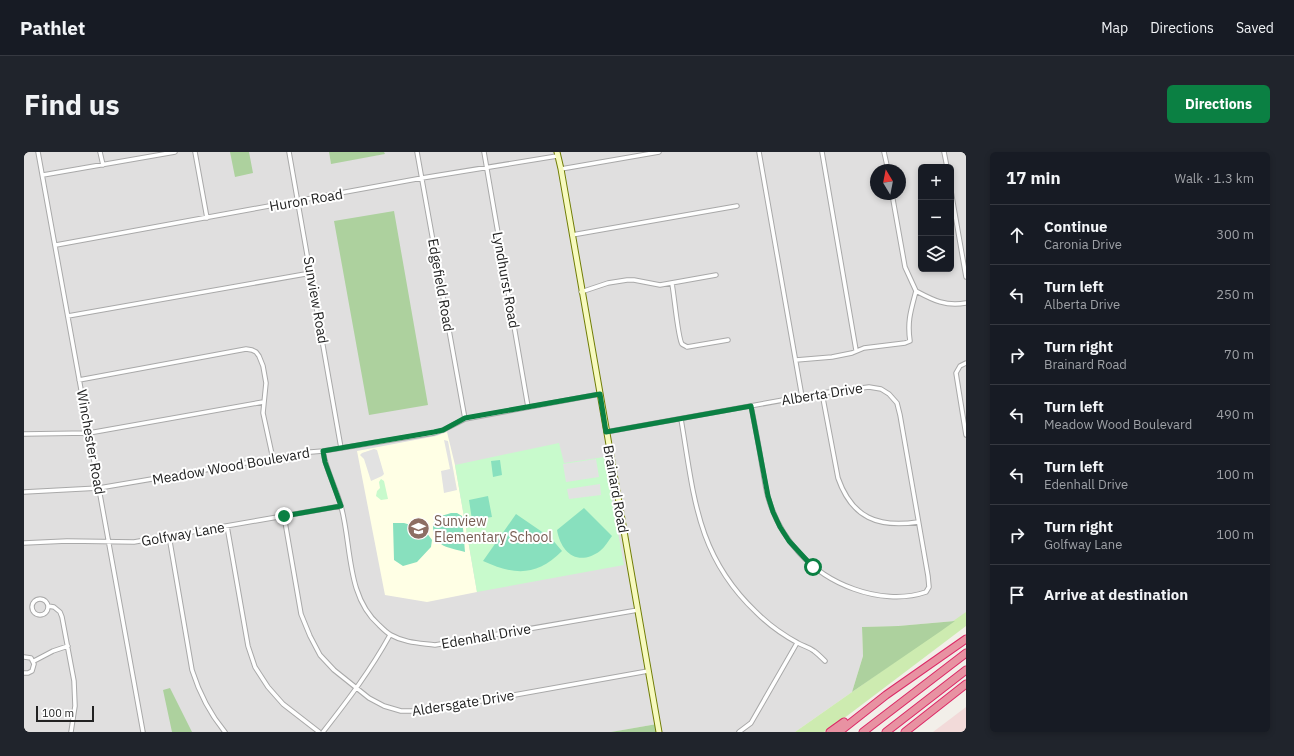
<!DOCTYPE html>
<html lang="en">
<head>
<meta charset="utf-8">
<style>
	body { margin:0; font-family:"IBM Plex Sans",sans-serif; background:#20242c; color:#f1f3f6 }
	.controls { position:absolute; right:12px; top:12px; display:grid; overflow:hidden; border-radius:6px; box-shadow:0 2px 6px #0003 }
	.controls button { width:36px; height:36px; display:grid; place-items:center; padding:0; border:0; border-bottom:1px solid #363941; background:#171b24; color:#f1f3f6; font:20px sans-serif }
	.compass { position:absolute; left:846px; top:12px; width:36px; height:36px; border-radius:50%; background:#171b24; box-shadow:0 2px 6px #0003; rotate:350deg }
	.scale { position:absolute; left:12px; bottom:10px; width:58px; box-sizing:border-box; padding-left:4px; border:2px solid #222; border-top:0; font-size:11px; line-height:14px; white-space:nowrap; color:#222; -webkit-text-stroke:3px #fff; paint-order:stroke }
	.stop { position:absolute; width:12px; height:12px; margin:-9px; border:3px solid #0b8043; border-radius:50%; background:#fff }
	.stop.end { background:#0b8043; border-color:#fff; box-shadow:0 1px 4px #0008 }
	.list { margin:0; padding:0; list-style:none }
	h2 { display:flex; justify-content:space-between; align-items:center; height:52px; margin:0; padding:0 16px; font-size:17px }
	h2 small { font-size:13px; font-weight:400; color:#9ea1a6 }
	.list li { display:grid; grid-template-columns:26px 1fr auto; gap:12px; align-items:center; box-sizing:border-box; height:60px; padding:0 16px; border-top:1px solid #363941 }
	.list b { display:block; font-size:15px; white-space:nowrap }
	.list p { margin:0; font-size:13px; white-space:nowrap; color:#9ea1a6 }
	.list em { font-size:13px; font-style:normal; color:#9ea1a6 }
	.icon { flex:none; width:22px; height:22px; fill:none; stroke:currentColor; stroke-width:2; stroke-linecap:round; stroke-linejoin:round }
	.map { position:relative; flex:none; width:942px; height:580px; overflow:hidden; border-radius:6px }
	header { display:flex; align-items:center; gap:24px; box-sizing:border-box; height:56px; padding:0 20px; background:#171b24; border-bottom:1px solid #363941 }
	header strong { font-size:19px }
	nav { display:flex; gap:22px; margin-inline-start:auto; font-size:14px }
	.intro { display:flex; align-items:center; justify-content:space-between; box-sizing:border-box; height:96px; padding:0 24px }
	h1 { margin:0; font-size:28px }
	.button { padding:10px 18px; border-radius:6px; background:#0b8043; color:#fff; font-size:14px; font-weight:700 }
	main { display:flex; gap:24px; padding:0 24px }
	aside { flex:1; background:#171b24; border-radius:6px; box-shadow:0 2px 6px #0003 }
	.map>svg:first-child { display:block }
	.residential { fill:#e0dfdf; fill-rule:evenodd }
	.commercial { fill:#f2dad9 }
	.education { fill:#ffffe5 }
	.grass { fill:#cdebb0 }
	.forest { fill:#add19e }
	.park { fill:#c8facc }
	.pitch { fill:#88e0be }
	.parking { fill:#e2e2e2 }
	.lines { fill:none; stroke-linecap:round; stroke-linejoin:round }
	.street-casing { stroke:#a9a9a9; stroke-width:5.5 }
	.secondary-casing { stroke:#707d05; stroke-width:7 }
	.highway-casing { stroke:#dc2a67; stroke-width:9 }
	.street { stroke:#fff; stroke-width:3.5 }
	.secondary { stroke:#f7fabf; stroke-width:5 }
	.highway { stroke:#e892a2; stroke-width:7 }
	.route { stroke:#0b8043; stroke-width:5 }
	.labels { text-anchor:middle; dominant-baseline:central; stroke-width:4; stroke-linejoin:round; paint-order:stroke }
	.street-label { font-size:14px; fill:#222; stroke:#fff }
	.education-label { font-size:14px; fill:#785e54; stroke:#fff; text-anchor:start }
</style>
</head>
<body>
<header>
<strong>Pathlet</strong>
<nav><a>Map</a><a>Directions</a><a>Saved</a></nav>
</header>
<div class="intro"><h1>Find us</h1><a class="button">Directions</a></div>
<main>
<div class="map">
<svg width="942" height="580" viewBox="0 0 942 580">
	<rect width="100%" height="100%" fill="#f2efe9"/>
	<path class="residential" d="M0 0H305L307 11 360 2V0H942V461L931 469 874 474 838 475 839 504 828 540 771 580H635L633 572 587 580H0ZM897 15H927V117H897ZM852 18H876V42H852Z"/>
	<path class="commercial" d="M942 555V580H909Z"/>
	<path class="education" d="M423 280 431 313 453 440 403 450 361 443 333 299 412 284Z"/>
	<path class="grass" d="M942 460V474L815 570 800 580H771Z"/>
	<path class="forest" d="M206 0H225L229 21 211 25Z
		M305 0H360L361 2 307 12Z
		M370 59 404 253 345 263 310 69Z
		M931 469 917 479 828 540 839 504 838 475 874 474Z
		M146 536 168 580H148L139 538Z
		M633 572 635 580H587Z"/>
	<path class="park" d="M535 291 540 311 580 305 600 413 453 440 431 313Z
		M357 327 360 329 364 347 357 348 352 344 353 339 356 336 355 330Z"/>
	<path class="pitch" d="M476 308 478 323 469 325 467 309Z
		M464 344 468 365 448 368 445 348Z
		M560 356 588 384C584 389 581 395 576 399 554 415 537 401 533 378Z
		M427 361H433L438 364 441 400C435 398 422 396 417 392 414 390 411 385 410 381 406 367 414 365 427 361Z
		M492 362 527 386 538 399C512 425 490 423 459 409Z
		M369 371H380L400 377 408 388 407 395 393 410 379 414 370 408Z"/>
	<path class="parking" d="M420 288 424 289 433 338 420 341 417 319 426 317Z
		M350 297 353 298 360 322 358 324 347 329 340 307 336 303 338 301Z
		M572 307 575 325 542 330 539 312Z
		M576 332 577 343 545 347 543 337Z"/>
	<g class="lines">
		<defs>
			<path id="street" d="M14 0 119 580
				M76 0 79 13
				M171 0 183 66
				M265 0 317 296
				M393 0 441 267
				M460 0 504 255
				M735 0 778 245
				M798 0 832 198
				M860 0 864 18
				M920 0 923 15
				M537 17 635 0
				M19 23 151 0
				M927 39 942 125
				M868 42 881 115 892 139
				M548 83 713 54
				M32 93 398 26 533 4
				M648 132C650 141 654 187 658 192 659 193 662 194 663 195L704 188
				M892 139C909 148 922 155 942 151
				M557 140 584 131 603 128H610L636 133 692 123
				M44 164 287 121
				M772 208 808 205 828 201 840 196 881 191 886 189C883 169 887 158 892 139
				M942 211 936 214 932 221 942 283
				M55 228 222 197 228 198 232 200 235 204 239 214 242 231 239 261 249 307
				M798 241 814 326C828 366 854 376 894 370
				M657 267C670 343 672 403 732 460 744 472 759 483 774 491 779 494 785 495 790 499 794 502 798 506 801 509
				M582 280 798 241 845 235 857 237 865 242 873 251 876 263 904 424 905 435 902 440C879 448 852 445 830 437 787 422 756 387 744 345 741 335 740 324 738 314 735 294 731 274 727 254
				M0 282 65 281 239 250
				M299 299C302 319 312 335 317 354 328 394 322 444 355 473 359 477 363 481 367 483 381 491 396 491 411 493L614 458
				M0 340 75 336 287 300 299 299 410 281 419 278 441 267 576 242
				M260 364 277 462 286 484 296 503 310 518 345 546 360 554 377 559H401L624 519
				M203 374 224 494 231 515 244 535 259 552 295 580
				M145 384 168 518C175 540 186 562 201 580
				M0 391 43 389 110 390 317 354
				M8 455a8 8 0 1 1 16 0a8 8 0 1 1-16 0Z
				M24 454 30 455 36 460 38 465 50 529 51 554 47 580
				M0 505 7 506 10 512 8 519 4 521H0
				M10 509 29 499 44 494
				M299 580C324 548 346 519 366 483
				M715 580 727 571 773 491"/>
			<path id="secondary" d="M533 0 537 17 635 580"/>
			<path id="highway" d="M806 580 820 570
				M815 580 862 543 942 487
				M839 580 942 501
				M862 580 942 518
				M881 580 942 532"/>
		</defs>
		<use href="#street" class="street-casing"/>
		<use href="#secondary" class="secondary-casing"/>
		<use href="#highway" class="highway-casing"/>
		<use href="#street" class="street"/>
		<use href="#secondary" class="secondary"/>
		<use href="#highway" class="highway"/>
	</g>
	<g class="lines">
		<path class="route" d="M260 364 317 354 301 310 299 299 410 280 419 278 441 266 576 242 582 280 727 254 744 344 749 360 756 375 765 389 789 415"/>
	</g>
	<defs>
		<symbol id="school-disc" viewBox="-11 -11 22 22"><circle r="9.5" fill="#8d6e63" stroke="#fff"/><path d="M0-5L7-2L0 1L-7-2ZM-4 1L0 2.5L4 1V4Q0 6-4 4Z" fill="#fff"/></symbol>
	</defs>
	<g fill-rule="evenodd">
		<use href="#school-disc" x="382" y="364" width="25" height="25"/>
	</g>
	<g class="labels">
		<g class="street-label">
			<text transform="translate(282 48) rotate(-10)">Huron Road</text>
			<text transform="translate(482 128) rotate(80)">Lyndhurst Road</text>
			<text transform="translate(417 133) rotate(80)">Edgefield Road</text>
			<text transform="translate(292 148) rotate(80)">Sunview Road</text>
			<text transform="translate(798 242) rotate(-9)">Alberta Drive</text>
			<text transform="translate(67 290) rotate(80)">Winchester Road</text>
			<text transform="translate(207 314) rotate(-10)">Meadow Wood Boulevard</text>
			<text transform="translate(592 337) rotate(80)">Brainard Road</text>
			<text transform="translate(159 382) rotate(-10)">Golfway Lane</text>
			<text transform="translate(462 484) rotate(-10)">Edenhall Drive</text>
			<text transform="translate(439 551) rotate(-9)">Aldersgate Drive</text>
		</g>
		<g class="education-label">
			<text x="410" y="369">Sunview<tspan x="410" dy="16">Elementary School</tspan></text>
		</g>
	</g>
</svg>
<div class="controls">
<button>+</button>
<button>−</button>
<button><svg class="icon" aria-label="layers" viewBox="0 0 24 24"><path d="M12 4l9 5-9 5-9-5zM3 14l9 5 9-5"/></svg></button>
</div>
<svg class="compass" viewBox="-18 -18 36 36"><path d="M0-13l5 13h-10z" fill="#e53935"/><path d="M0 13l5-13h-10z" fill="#9ea1a6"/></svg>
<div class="scale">100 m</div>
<div class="stop" style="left:789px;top:415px"></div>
<div class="stop end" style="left:260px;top:364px"></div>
</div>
<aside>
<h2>17 min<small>Walk · 1.3 km</small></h2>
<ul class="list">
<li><svg class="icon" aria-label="ahead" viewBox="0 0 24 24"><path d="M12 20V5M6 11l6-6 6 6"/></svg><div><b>Continue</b><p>Caronia Drive</p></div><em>300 m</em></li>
<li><svg class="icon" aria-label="left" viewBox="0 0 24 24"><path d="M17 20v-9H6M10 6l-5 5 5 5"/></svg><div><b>Turn left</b><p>Alberta Drive</p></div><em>250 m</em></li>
<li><svg class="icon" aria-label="right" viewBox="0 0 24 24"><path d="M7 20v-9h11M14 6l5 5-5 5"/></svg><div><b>Turn right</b><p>Brainard Road</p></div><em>70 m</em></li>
<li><svg class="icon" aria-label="left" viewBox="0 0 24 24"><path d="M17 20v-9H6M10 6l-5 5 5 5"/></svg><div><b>Turn left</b><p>Meadow Wood Boulevard</p></div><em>490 m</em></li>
<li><svg class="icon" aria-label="left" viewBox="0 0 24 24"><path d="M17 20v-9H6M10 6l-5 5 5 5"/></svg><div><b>Turn left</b><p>Edenhall Drive</p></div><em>100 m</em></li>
<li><svg class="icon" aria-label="right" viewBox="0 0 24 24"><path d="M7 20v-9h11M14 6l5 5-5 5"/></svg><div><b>Turn right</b><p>Golfway Lane</p></div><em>100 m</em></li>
<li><svg class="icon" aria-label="arrive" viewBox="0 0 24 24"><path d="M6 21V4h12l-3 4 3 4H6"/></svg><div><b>Arrive at destination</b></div></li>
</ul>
</aside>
</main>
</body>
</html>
